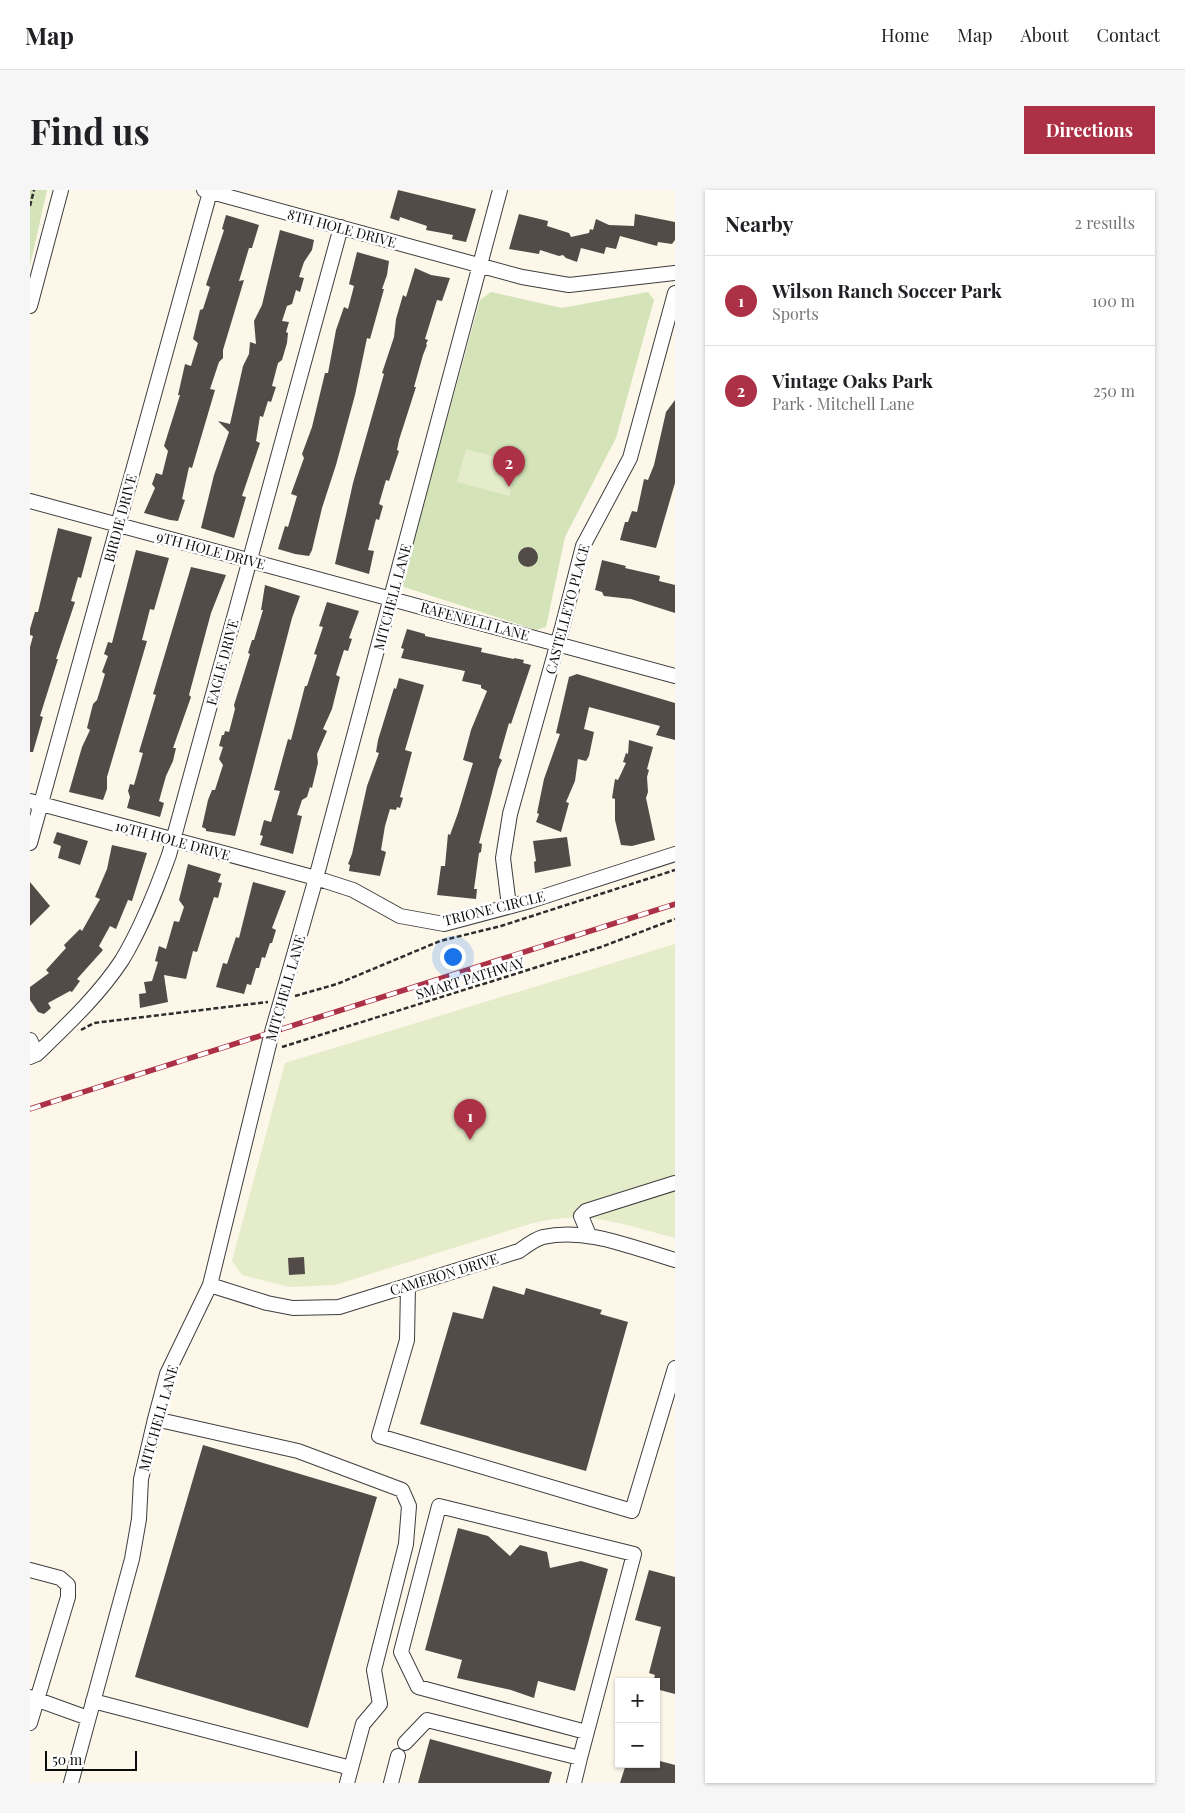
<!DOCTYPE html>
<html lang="en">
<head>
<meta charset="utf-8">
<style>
	body { margin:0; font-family:"Playfair Display",serif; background:#f6f6f6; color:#202124 }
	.controls { position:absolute; right:15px; bottom:15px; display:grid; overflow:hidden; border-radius:0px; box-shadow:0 1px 4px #0004 }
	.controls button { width:45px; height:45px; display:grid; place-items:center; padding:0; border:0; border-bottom:1px solid #e0e0e0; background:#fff; color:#202124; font:25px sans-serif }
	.scale { position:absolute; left:15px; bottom:12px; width:92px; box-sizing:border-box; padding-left:5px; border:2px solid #0b0b0b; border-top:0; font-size:14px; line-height:18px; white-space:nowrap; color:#0b0b0b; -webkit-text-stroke:4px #fff; paint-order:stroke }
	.you { position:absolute; left:422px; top:766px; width:18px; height:18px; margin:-12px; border:4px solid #fff; border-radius:50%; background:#1a73e8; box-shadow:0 0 0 8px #1a73e833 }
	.badge { display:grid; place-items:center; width:32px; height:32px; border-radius:50%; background:#ad3146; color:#fff; font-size:16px; font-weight:700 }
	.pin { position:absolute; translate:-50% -41px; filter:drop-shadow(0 1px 2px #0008) }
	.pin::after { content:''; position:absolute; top:26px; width:18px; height:15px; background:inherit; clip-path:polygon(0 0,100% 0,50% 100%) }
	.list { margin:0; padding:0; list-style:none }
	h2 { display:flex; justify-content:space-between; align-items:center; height:65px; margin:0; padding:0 20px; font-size:21px }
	h2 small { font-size:16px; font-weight:400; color:#757577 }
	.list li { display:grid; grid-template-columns:32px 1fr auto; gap:15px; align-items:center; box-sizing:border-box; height:90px; padding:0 20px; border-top:1px solid #e0e0e0 }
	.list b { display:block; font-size:19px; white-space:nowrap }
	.list p { margin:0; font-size:16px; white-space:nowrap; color:#757577 }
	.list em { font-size:16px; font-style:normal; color:#757577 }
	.map { position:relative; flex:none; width:645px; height:1593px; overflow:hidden; border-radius:0px }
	header { display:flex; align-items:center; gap:30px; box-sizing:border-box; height:70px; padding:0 25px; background:#fff; border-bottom:1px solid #e0e0e0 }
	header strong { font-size:24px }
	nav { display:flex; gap:28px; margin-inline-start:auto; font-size:18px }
	.intro { display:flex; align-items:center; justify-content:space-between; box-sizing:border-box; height:120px; padding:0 30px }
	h1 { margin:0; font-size:35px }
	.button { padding:12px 22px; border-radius:0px; background:#ad3146; color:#fff; font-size:18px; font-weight:700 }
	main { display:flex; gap:30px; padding:0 30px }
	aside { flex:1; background:#fff; border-radius:0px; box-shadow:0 1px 4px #0004 }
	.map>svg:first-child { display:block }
	.green { fill:#d4e4b8 }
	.pitch { fill:#e4ecc9 }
	.building { fill:#524b48 }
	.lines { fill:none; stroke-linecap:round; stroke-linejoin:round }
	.minor-casing { stroke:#3e3e3e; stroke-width:16 }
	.path { stroke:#2d2d2d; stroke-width:2.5; stroke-dasharray:5 2.5; stroke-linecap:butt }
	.minor { stroke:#fff; stroke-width:14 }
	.rail-casing { stroke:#ad3146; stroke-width:5.5 }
	.rail { stroke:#fff; stroke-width:4; stroke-dasharray:11; stroke-linecap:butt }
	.labels { text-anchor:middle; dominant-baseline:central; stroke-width:5; stroke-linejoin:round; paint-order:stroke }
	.street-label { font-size:14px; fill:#0b0b0b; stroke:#fff }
</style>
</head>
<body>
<header>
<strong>Map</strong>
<nav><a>Home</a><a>Map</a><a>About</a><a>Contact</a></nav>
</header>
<div class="intro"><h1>Find us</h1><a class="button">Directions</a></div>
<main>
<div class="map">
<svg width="645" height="1593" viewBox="0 0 645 1593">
	<rect width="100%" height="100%" fill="#fdf7ea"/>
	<path class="green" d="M0 0H17L0 76Z
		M461 102 532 118 618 102 624 110 586 248 535 347 516 437 506 440 371 396 450 110Z"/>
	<path class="pitch" d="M436 259 488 273 479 306 427 292Z
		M645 754V1048C590 1034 561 1020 503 1033L305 1095 260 1097 212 1085 202 1071 255 873Z"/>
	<path class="building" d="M368 0 446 19 436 52 422 49 423 45 396 40 397 36 370 27 369 31 360 28Z
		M489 24 518 31 517 36 539 43 541 47 559 43 560 39 563 40 566 29 579 35 604 36 605 24 645 32V50L642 54 628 52 627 56 590 46 586 59 576 57 574 64 551 58 547 72 536 68 533 65 529 66 510 60 509 64 479 59Z
		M196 25 229 35 222 58H219L209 91 214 90 193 160V168L189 172 180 199 185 200 162 278 159 277 152 309 155 310 148 331 140 330 114 323 125 298 122 294 126 283 132 285 138 261 134 256 150 205H148L155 174 161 176 168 153 163 149 170 120 173 119 180 97 176 95 194 40 192 39Z
		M250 40 284 50 282 60 274 72 269 87 274 88 270 102 266 100 262 114 257 116 252 131 259 132 256 142 258 143 257 153 252 170 248 173 242 196 246 197 241 212 238 211 233 227 230 226 226 251 230 253 212 306 216 307 204 348 171 338 184 285 199 242 188 231 200 234 213 176 219 164 220 152 226 154 224 131 232 115Z
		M327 62 359 71 357 85 352 99H354L340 149 337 148 325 205 306 275 292 318 282 360 279 366 265 364 248 359 255 336 258 337 267 306 261 304 274 268 272 264 282 237 295 183H298L306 140 314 117 318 119 324 96 319 94Z
		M385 78 401 85 420 88 412 111 407 110 395 149 398 150 396 154 397 155 393 165 384 197H386L369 250 367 260 369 261 359 291 356 290 349 314 353 316 349 330 346 329 338 360 344 361 339 384 305 374 323 293 354 184 352 183 364 147 366 129 373 105 376 107Z
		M645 210V293L626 358 590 350 595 332H598L602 321 607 322 614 289 618 290 624 275 636 222Z
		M28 338 62 347 51 388 48 387 41 411 45 412 26 469H28L10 526 13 527 3 562H0V457L3 446 0 445V439L5 422H8Z
		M488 367a10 10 0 1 1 20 0a10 10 0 1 1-20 0Z
		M106 360 139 368 124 420 120 419 112 450 117 451 77 587V599L73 610 39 602 52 557 60 540 57 538 63 514 67 510 75 484 72 482 78 466 74 464 78 452 82 453Z
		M572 370 596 376 595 378 630 386 629 391 645 395V423L601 409 574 406 572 402 565 400Z
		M161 377 196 385 181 423 159 505 161 507 143 558H146L143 571 136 586 129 611 134 613 130 627 97 618 100 607 98 601 100 594 104 595 113 563 109 562 126 505 123 504Z
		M235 395 270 406 262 428 205 646 176 641V639L172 637 178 610 182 600H185L193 575 189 569 193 557 189 556 192 545H194L195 541 199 542 205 519 204 515 220 464 218 463 222 450H224L233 420H231Z
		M297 412 329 421 319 448 322 449 318 461 314 460 306 485 310 487 302 519 293 539 297 541 287 564 288 573 282 598 280 597 277 607 272 610 267 625 272 626 263 664 230 655 233 646 230 645 234 630 241 632 250 601 244 600 258 549 261 550 275 496H277L287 465 284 464 293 437 289 436Z
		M377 439 395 444V446L452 458 451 462 484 469V468L494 470 493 473 501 475 481 534 479 533 469 568 472 570 468 579 449 653 452 654 451 662 449 663 444 699H447L446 709 407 705 411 676H415L418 644 420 645 428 623 443 573 433 570 441 540 457 501 451 498V495L432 491 435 481 371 468 374 459 371 458Z
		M547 484 645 513V550L626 545 630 536 559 517 554 539 564 542 559 566 556 571 548 569 545 591 536 612 539 613 531 642 506 632 509 624 507 623 514 589 530 544 526 543 539 487Z
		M369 488 394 495 375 560 382 562 370 607 373 608 370 618 367 617 366 620 360 619 355 636 351 660 356 662 350 686 319 681 320 675 318 674 322 664 337 596 349 563 346 562 348 550 364 498 366 499Z
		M599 550 623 557 617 579 619 580 617 587 618 602 616 608 625 650 602 656 591 655 585 630V609L582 608 585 589 588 590 596 573 593 572 596 563 598 564Z
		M27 642 58 651 50 675 28 668 31 656 23 653Z
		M537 647 541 676 505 683 504 672 506 671 503 651Z
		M82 655 117 663 102 711 98 710 86 739 80 736 69 756 73 760 47 789 50 791 42 802 40 801 18 813 21 818 14 824 8 822 0 810V797L19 783 16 780 36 758 34 755 50 739 52 741 70 709 65 707 77 679Z
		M158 674 191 684 188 692 192 693 188 708 184 707 167 762 163 761 156 789 134 785 138 812 110 818 109 804 116 803 114 792 122 791 128 772 125 771 129 756 136 759 144 731 149 732 154 717 149 710Z
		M0 692 20 716 0 736Z
		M223 692 256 701 242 738 246 740 242 753H240L235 768 232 767 229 778H226L221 795 217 794 214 804 186 797 193 773 197 774 206 747 209 748Z
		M274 1067 275 1084 259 1085 258 1068Z
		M463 1096 494 1105 496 1098 572 1120 570 1124 598 1132 556 1281 390 1234 423 1122 453 1129Z
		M173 1255 347 1307 278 1538 105 1487Z
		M428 1338 458 1346 480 1366 490 1355 517 1362 520 1378 551 1371 578 1379 545 1501 508 1491 504 1508 481 1500 427 1488 432 1470 395 1460Z
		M619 1380 645 1387V1504L626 1499V1492H623L625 1485 619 1483 631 1437 605 1430Z
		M400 1549 522 1582 519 1593H388Z
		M626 1570 645 1575V1593H590L596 1574H626Z"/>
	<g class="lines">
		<defs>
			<path id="minor" d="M174 0 492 87 539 95 645 83
				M0 116 31 0
				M0 311 645 486
				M0 611 286 688 323 700 370 726 414 734 500 711 645 664
				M0 653 180 2
				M479 716 473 668 480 624 532 438 553 356 600 268 645 103
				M0 850 7 864
				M0 867 7 864C38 834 69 805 92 770 112 737 126 701 139 665L311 37
				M559 1045 551 1026 556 1021 645 993
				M180 1095 237 1113 263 1118 309 1117 489 1061C496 1056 505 1049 513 1047 557 1037 603 1058 645 1070
				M378 1096 377 1150 349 1246 602 1321 645 1178
				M125 1229 268 1261 372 1300 379 1316 376 1354 344 1480 350 1514 333 1534 317 1593
				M0 1380 30 1388 38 1395V1407L0 1533
				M0 1507 58 1528
				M63 1511 321 1578
				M375 1553 397 1530 550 1568 544 1593
				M550 1568 604 1364 409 1316 371 1462 388 1497 556 1542
				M41 1593 102 1369 109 1329 111 1289 125 1229 137 1184 180 1095 242 842 286 688 470 0
				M361 1593 368 1566"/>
		</defs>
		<use href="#minor" class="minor-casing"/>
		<path class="path" d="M0 16 4 0
			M265 806 307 794 410 751 471 736 645 680
			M51 840 64 833 238 812
			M252 857 571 757 645 729"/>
		<use href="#minor" class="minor"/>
		<defs>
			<path id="rail" d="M0 919 645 714"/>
		</defs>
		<use href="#rail" class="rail-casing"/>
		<use href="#rail" class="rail"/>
	</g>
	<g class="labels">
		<g class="street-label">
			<text transform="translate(312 38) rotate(15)">8TH HOLE DRIVE</text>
			<text transform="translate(90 328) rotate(-75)">BIRDIE DRIVE</text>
			<text transform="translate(181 360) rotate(15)">9TH HOLE DRIVE</text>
			<text transform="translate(362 407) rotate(-75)">MITCHELL LANE</text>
			<text transform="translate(537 419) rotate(-75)">CASTELLETO PLACE</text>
			<text transform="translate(445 431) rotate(15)">RAFENELLI LANE</text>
			<text transform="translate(192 472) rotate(-75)">EAGLE DRIVE</text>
			<text transform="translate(143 650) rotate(15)">10TH HOLE DRIVE</text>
			<text transform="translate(464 718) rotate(-14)">TRIONE CIRCLE</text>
			<text transform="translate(440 788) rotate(-17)">SMART PATHWAY</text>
			<text transform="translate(255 798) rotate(-74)">MITCHELL LANE</text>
			<text transform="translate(414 1084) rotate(-17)">CAMERON DRIVE</text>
			<text transform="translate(128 1228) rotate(-74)">MITCHELL LANE</text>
		</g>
	</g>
</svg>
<div class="controls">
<button>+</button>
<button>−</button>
</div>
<div class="scale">50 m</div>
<div class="you"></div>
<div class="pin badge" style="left:440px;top:950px">1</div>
<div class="pin badge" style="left:479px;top:297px">2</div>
</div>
<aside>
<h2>Nearby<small>2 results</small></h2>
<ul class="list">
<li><span class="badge">1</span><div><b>Wilson Ranch Soccer Park</b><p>Sports</p></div><em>100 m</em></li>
<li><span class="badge">2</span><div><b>Vintage Oaks Park</b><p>Park · Mitchell Lane</p></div><em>250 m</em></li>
</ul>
</aside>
</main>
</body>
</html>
